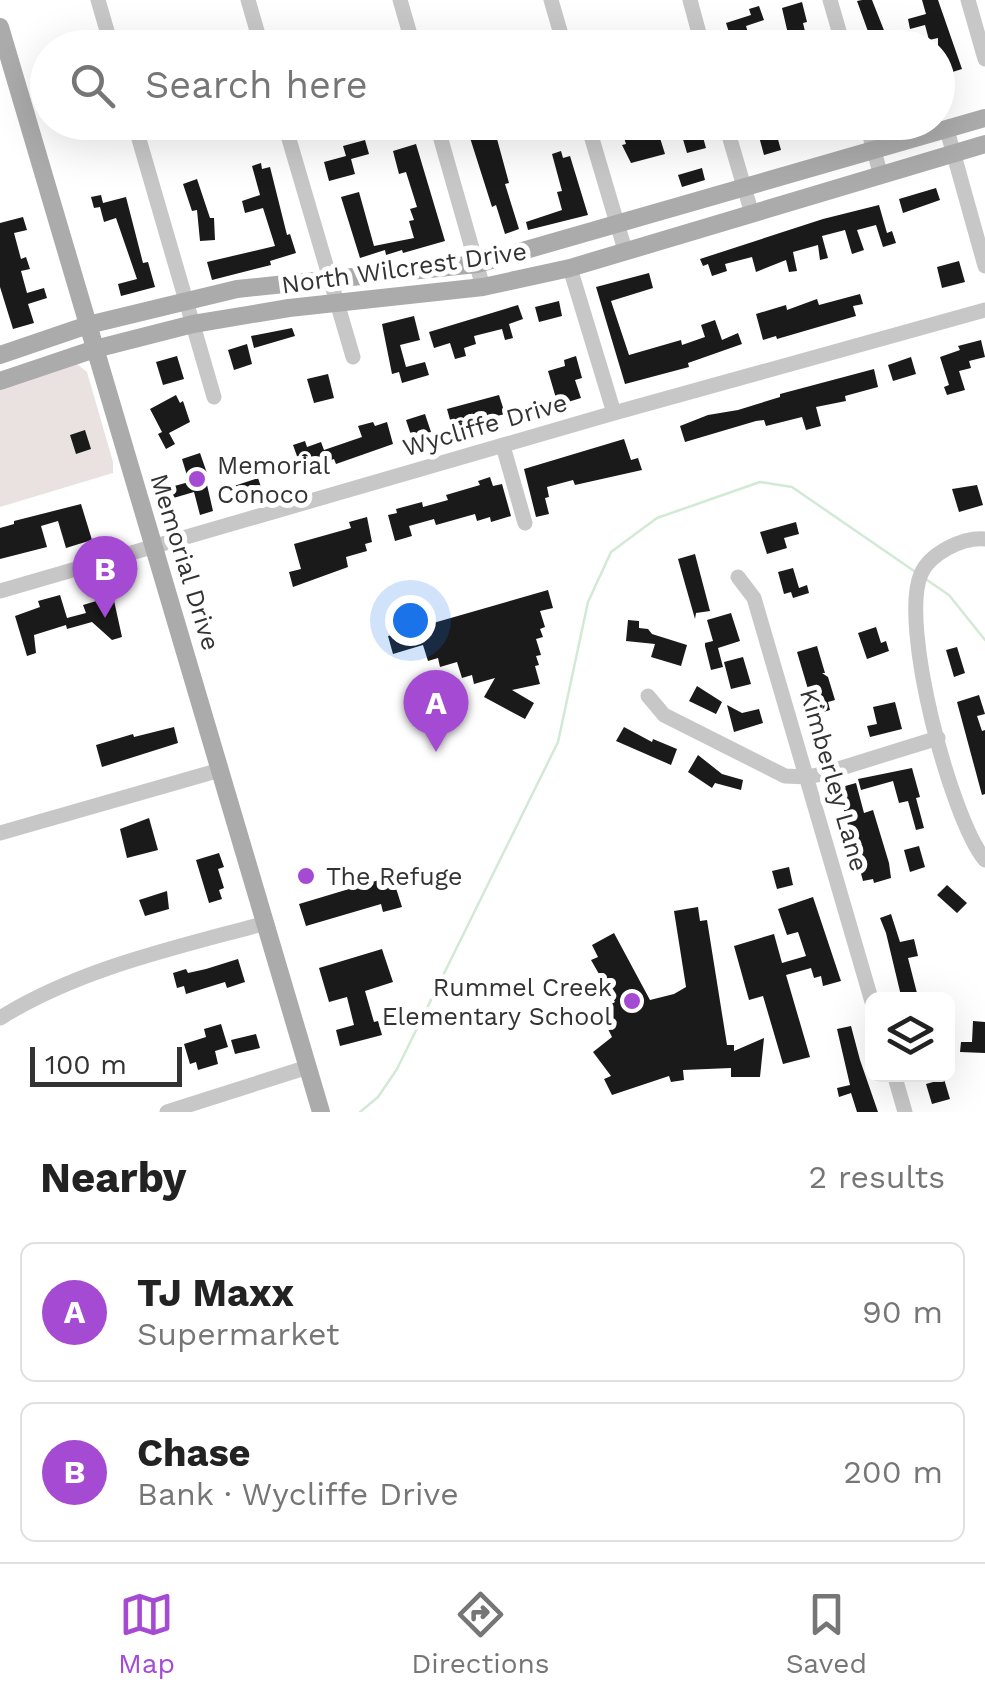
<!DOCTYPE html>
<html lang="en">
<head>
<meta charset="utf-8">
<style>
	body { margin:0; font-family:"Work Sans",sans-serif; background:#f6f6f6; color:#222 }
	.controls { position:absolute; right:30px; bottom:30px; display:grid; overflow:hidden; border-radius:15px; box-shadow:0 10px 40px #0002 }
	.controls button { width:90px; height:90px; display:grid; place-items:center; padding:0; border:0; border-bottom:2px solid #e0e0e0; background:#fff; color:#222; font:50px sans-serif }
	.scale { position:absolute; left:30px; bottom:25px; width:152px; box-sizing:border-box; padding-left:10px; border:5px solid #333; border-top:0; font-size:28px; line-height:35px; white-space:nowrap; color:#333; -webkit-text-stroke:8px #fff; paint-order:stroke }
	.you { position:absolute; left:410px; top:620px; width:35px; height:35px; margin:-25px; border:8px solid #fff; border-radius:50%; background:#1a73e8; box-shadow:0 0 0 15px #1a73e833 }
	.badge { display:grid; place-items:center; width:65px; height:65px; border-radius:50%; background:#a54bd3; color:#fff; font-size:32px; font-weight:700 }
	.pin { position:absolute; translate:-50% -82px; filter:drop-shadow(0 2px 5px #0008) }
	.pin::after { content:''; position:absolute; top:52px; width:35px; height:30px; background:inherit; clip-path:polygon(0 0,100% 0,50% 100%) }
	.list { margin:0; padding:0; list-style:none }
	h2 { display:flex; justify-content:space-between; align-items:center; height:130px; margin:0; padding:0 40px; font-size:42px }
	h2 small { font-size:32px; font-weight:400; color:#767676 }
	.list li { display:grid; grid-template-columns:65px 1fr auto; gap:30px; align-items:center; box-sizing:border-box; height:140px; margin:0 20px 20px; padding:0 20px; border:2px solid #e0e0e0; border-radius:15px }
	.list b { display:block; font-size:38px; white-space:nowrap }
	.list p { margin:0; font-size:32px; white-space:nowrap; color:#767676 }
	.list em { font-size:32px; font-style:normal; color:#767676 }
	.icon { flex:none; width:55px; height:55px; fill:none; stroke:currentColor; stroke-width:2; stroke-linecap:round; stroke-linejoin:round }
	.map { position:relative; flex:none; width:985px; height:1112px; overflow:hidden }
	.search { position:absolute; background:#fff; box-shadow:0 10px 40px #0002; left:30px; right:30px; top:30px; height:110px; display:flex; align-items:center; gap:25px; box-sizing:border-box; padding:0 35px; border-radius:55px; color:#767676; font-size:38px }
	.sheet { height:450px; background:#fff }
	nav { display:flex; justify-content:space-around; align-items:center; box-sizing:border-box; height:140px; border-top:2px solid #e0e0e0; background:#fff; font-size:28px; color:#767676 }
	nav a { display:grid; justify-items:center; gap:5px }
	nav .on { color:#a54bd3 }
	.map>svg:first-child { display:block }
	.green { fill:#eae2e0 }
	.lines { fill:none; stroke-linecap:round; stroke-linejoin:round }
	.stream { stroke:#d2ead5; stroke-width:2.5 }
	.building { fill:#1a1a1a }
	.minor { stroke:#c7c7c7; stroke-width:15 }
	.major { stroke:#ababab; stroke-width:18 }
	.poi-dot { fill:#a54bd3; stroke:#fff; stroke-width:4 }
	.labels { text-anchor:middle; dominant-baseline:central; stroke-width:10; stroke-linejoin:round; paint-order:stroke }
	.street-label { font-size:25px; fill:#333; stroke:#fff }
	.poi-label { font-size:25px; fill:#333; stroke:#fff; text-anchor:start }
</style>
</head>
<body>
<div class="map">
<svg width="985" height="1112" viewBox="0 0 985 1112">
	<rect width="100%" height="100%" fill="#fff"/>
	<path class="green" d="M77 364 87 372 113 462V473L0 507V389Z"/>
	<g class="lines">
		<path class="stream" d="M927 580 949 595 985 640
			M360 1112 378 1097 397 1069 558 742 588 602 611 552 657 518 760 482 792 487 917 573"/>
	</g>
	<path class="building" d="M862 0H872L891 48H874L857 1Z
		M922 0H938L962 69 943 75 938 55V38L929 40 925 25 910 29 908 19 926 14Z
		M802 2 807 22 803 23 807 40 812 39 815 48H790L794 44 792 34H788L782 8Z
		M759 6 764 20 746 26 751 43 734 48 726 23 751 15 749 9Z
		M465 122H507L510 135 497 139 509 183 505 184 519 229 505 234 496 205 492 207Z
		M619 122H656V127L671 123 674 134 660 138 665 154 631 163 622 145 626 144Z
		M755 122H773L781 150 764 155Z
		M692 126 694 131 701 130 706 148 687 153 680 129Z
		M365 140 369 154 351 159 355 174 329 181 324 162 346 156 343 146Z
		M416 144 445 241 403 253 402 250 386 255 385 250 360 258 341 197 359 192 374 246 414 238 409 221 414 220 410 209 417 207 406 172 399 174 393 151Z
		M561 151 563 158 570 156 588 215 528 230 526 222 562 210 557 192 562 191 552 154Z
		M261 163 262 169 270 167 287 235 290 234 296 253 270 261 271 265 212 280 207 262 275 246 263 208 245 213 242 201 260 195 252 166Z
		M702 168 705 180 682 187 678 175Z
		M197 179 210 218H214L215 240 200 241 197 210 192 211 183 184Z
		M936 188 940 200 903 213 899 199Z
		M101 195 103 203 126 197 143 263 148 262 155 287 121 296 118 284 137 279 116 218 104 222 100 207 94 208 91 197Z
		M879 205 887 233 892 231 896 243 883 247 876 225 857 230 864 250 852 254 845 230 822 236 828 258 820 260 818 245 793 252 797 271 789 272 786 260 756 272 752 257 725 264 727 271 712 276 708 264 703 266 700 259 823 219Z
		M23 217 27 230 14 233 21 259 26 257 30 269 21 271 27 293 44 288 47 298 28 304 34 323 13 329 0 287V223Z
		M959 261 965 282 942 288 937 267Z
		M649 273 653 288 611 301 629 355 681 340 682 345 705 337 701 325 715 320 722 340 738 333 742 344 688 363 689 367 625 384 596 287Z
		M860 294 863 304 853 306 856 316 777 339 776 336 763 340 756 314 786 305 787 310 817 299 819 305Z
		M559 301 562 316 539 322 535 307Z
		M518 305 523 319 509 324 513 338 505 340 502 329 474 336 476 344 464 348 466 356 455 359 450 343 434 348 429 332Z
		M414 316 420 340 400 345 406 367 425 362 429 375 402 383 399 372 392 374 382 324Z
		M292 328 295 336 254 348 251 336Z
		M981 340 985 357 969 361 971 368 959 371 965 390 947 395 944 387 949 385 940 357 960 350 958 346Z
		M247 344 252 364 234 370 228 350Z
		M177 356 184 379 163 385 156 362Z
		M576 356 582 378 575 380 581 398 558 405 548 371 565 366 564 360Z
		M911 357 916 374 893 381 888 365Z
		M874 369 878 387 845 396 846 401 816 407 821 426 806 430 802 417 766 426 764 420 756 421 685 442 680 426 708 415 738 410 780 397V394Z
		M328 374 334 398 314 403 307 379Z
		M176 395 180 403 183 401 190 422 169 433 175 444 166 449 158 434 162 432 150 409Z
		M499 395 505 414 452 427 447 409Z
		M425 414 431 432 412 438 406 420Z
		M373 422 375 426 387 422 393 444 336 464 334 459 302 470 293 445 305 441 307 447 321 442 324 450 362 437 358 426Z
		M85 430 91 449 76 454 70 435Z
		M624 439 631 460 638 458 642 470 575 485 573 480 547 487 549 497 545 498 549 514 536 517 524 469Z
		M200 453 208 476H205L213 511 200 515 194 492 170 499 167 488 189 482 182 459Z
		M490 477 493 486 502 484 511 516 491 522 490 517 477 521 475 514 436 525 434 519 409 526 412 536 395 541 388 515 397 513 396 509 422 502 423 507 448 500 446 495 480 485 478 481Z
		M258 478 264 496 240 504 234 486Z
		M977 485 983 505 959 512 952 489Z
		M81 504 92 540 66 548 58 521 41 526 47 547 0 559V528L14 524V521Z
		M367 517 372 542 365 544 367 551 346 557 348 567 293 587 289 572 301 569 294 544 351 528 349 522Z
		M796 522 799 534 784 538 787 548 767 554 760 532Z
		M695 554 710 611 696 613 695 619 678 559Z
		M793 568 799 588 807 585 809 593 793 598 791 592 784 594 778 572Z
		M548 590 553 608 540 611 545 627 540 629 543 637 536 639 541 655 536 656 539 665 535 666 540 684 512 690 534 703 525 719 484 697 495 678 474 684 472 675 462 678 457 662 440 667 438 658 428 661 423 645 393 654 388 636Z
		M60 595 67 618 86 613 83 605 113 596 122 637 112 640 92 622 67 629 66 625 34 635 36 653 27 656 15 616 40 607 38 601Z
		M731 613 740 641 718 648 723 667 711 670 705 646V643L713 641 707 620Z
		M628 620 639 621V628L648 629 652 634 687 645 681 666 651 657 655 644 626 641Z
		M876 627 881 643 886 641 889 651 867 659 858 633Z
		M817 646 825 673H822L828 677 835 700 828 702 830 710 807 717 805 709 813 706 797 652Z
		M957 647 965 673 954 677 946 650Z
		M743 657 751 684 731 689 724 662Z
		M697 686 722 702 716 714 689 701Z
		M979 695 985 714 977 716 982 731 985 730V794L982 795 957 702Z
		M895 702 902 729 870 737 867 726 877 724 873 707Z
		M727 705 742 713 759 709 763 723 734 732Z
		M174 727 178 743 102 767 96 745 133 734 134 737Z
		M624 727 652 742 653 739 677 749 671 765 616 741Z
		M698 755 722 774 743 780 741 790 715 783 712 788 688 772Z
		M912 768 920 797 916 798 924 828 916 830 908 801 899 803 893 781 861 790 858 779Z
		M856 783 864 813 873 810 889 863 891 878 874 883 873 879 863 881 838 788Z
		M149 818 158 850 127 858 120 829Z
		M919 846 925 867 910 872 904 850Z
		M219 853 224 867 218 869 224 888 219 890 222 899 209 903 196 860Z
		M789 867 793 885 777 889 772 871Z
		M379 880 382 889 395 885 402 907 383 912 381 904 306 926 299 904Z
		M947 885 967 903 957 913 937 895Z
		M167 891 169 909 145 916 139 900Z
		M813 897 841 981 823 986 821 976 814 978 811 968 786 975 810 1057 783 1064 763 996 749 1000 734 946 774 934 782 963 806 956 798 932 787 935 778 909Z
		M698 907 700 921 707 920 727 1045H734V1051L764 1038 760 1077H731V1068L683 1070 684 1080 671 1082 669 1076 612 1095 604 1079 611 1076 593 1052 612 1037 599 1011 615 1002 591 960 598 957 592 945 614 933 650 1000 674 994 686 987 674 911Z
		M891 914 900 942 914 939 918 956 908 958 918 997 902 1000 886 933 880 918Z
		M382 949 393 982 365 991 374 1022 378 1021 382 1035 340 1046 336 1030 354 1025 347 997 329 1002 319 968Z
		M238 959 245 982 227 988 225 982 186 994 184 986 177 988 173 973 186 969 188 973 206 969Z
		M973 1021 985 1022V1053L960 1052 961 1042H972Z
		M221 1024 228 1047 215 1051 218 1064 198 1070 196 1062 190 1064 184 1044 206 1037 204 1029Z
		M851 1026 860 1060 878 1112H857L851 1093 839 1097 837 1088 850 1085 837 1029Z
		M256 1034 260 1048 235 1054 231 1040Z
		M944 1079 950 1099 932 1104 926 1084Z"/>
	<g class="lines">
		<path class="minor" d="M98 0 112 48
			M248 0 262 48
			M400 0 414 48
			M551 0 565 48
			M690 0 703 48
			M830 0 844 48
			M968 0 985 59
			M134 122 214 397
			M284 122 353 357
			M436 122 483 287
			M587 122 625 250
			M725 122 752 214
			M866 122 881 176
			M947 130 985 266
			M570 268 614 413
			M503 446 525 523
			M985 539C963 537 930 553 921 574 899 624 951 819 985 860
			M738 577 754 598 872 1002
			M0 591 614 413 985 310
			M648 696 664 715 785 776 807 777 822 774 938 738
			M0 833 220 770
			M0 1018C81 968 175 948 266 923
			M894 1074 905 1112
			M167 1112 308 1067"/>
		<path class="major" d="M0 27 321 1112
			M0 355 88 325 237 289 477 264 985 118
			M0 381 95 349 193 324 289 308 483 287 570 268 985 144"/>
	</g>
	<g class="poi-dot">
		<circle cx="197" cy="479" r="10"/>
		<circle cx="306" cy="876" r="10"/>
		<circle cx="632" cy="1001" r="10"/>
	</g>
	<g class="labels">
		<g class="street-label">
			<text transform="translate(404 268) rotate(-8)">North Wilcrest Drive</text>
			<text transform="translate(485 425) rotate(-16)">Wycliffe Drive</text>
			<text transform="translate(185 562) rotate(73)">Memorial Drive</text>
			<text transform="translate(834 780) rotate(74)">Kimberley Lane</text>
		</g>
		<g class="poi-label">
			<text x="217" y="465">Memorial<tspan x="217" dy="29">Conoco</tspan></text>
			<text x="326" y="876">The Refuge</text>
			<text x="612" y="987" text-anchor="end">Rummel Creek<tspan x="612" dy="29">Elementary School</tspan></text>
		</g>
	</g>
</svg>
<div class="controls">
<button><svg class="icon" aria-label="layers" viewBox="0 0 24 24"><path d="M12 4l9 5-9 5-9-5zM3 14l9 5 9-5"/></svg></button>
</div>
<div class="scale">100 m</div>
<div class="you"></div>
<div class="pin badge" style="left:436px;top:752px">A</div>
<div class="pin badge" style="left:105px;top:618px">B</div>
<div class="search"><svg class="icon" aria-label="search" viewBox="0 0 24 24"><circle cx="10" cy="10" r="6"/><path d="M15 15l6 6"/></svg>Search here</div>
</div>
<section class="sheet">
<h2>Nearby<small>2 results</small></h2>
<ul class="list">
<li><span class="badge">A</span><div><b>TJ Maxx</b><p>Supermarket</p></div><em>90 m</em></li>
<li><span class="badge">B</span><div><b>Chase</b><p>Bank · Wycliffe Drive</p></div><em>200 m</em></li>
</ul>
</section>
<nav>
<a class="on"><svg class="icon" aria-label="map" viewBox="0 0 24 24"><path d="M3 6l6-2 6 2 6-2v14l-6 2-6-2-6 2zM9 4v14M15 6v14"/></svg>Map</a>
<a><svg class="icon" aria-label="directions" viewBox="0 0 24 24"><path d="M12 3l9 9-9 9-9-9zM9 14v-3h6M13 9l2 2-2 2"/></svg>Directions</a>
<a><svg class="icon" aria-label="saved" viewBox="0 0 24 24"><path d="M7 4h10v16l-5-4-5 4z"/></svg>Saved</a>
</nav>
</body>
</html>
